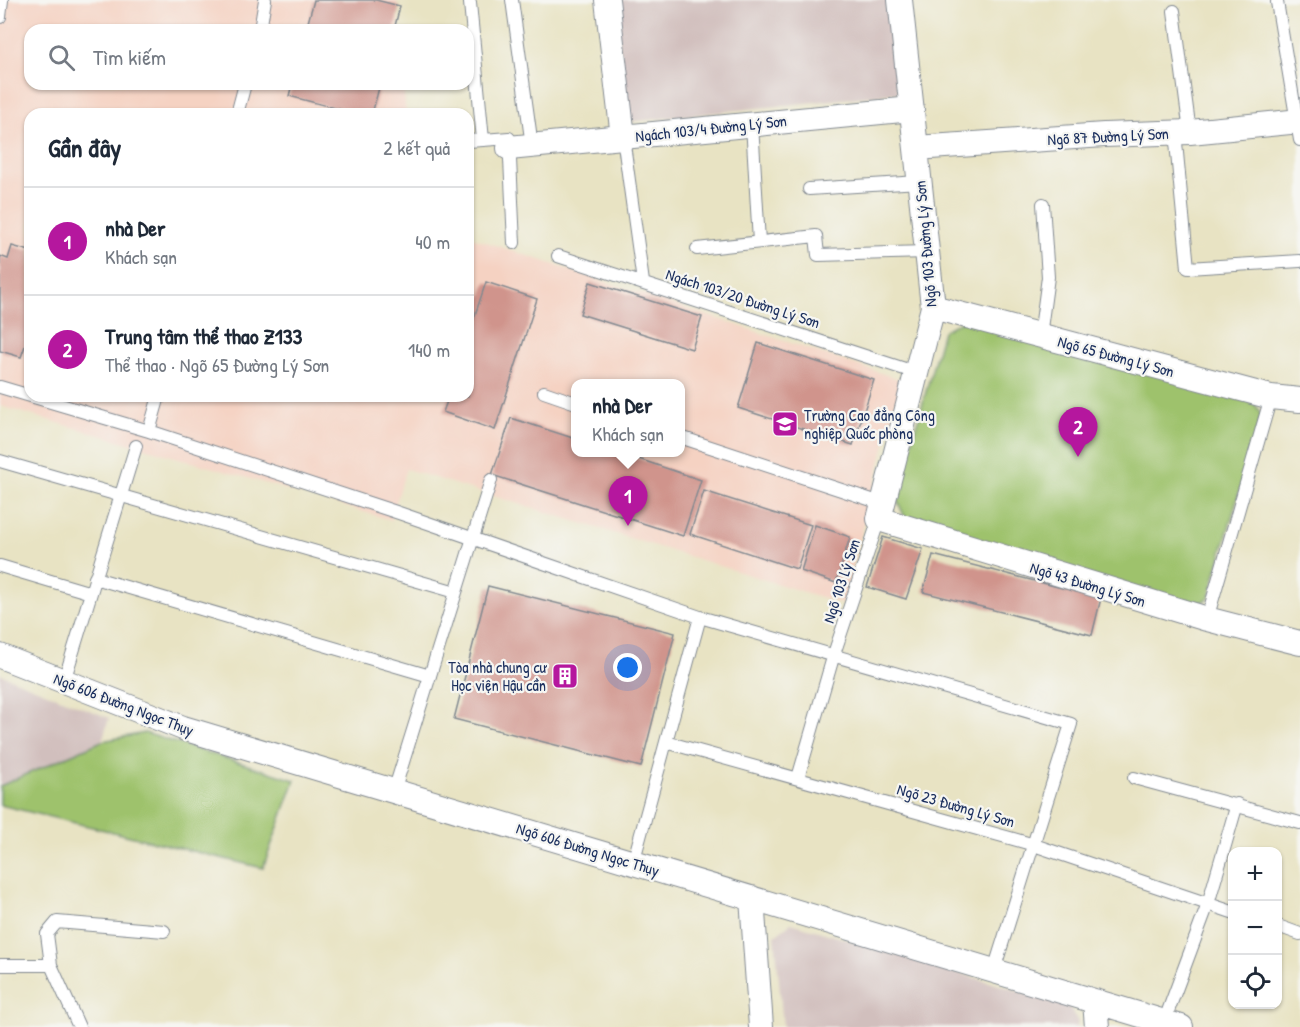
<!DOCTYPE html>
<html lang="vi">
<head>
<meta charset="utf-8">
<style>
	body { margin:0; font-family:"Patrick Hand",sans-serif; background:#f6f6f7; color:#1f2937 }
	.controls { position:absolute; right:18px; bottom:18px; display:grid; overflow:hidden; border-radius:12px; box-shadow:0 2px 4px #0004 }
	.controls button { width:54px; height:54px; display:grid; place-items:center; padding:0; border:0; border-bottom:2px solid #e0e1e3; background:#fff; color:#1f2937; font:30px sans-serif }
	.you { position:absolute; left:628px; top:668px; width:21px; height:21px; margin:-15px; border:4px solid #fff; border-radius:50%; background:#1a73e8; box-shadow:0 0 0 9px #1a73e833 }
	.badge { display:grid; place-items:center; width:39px; height:39px; border-radius:50%; background:#b5179e; color:#fff; font-size:20px; font-weight:700 }
	.pin { position:absolute; translate:-50% -50px; filter:drop-shadow(0 2px 3px #0008) }
	.pin::after { content:''; position:absolute; top:32px; width:21px; height:18px; background:inherit; clip-path:polygon(0 0,100% 0,50% 100%) }
	.popup { position:absolute; left:571px; top:379px; width:114px; height:78px; box-sizing:border-box; display:grid; place-content:center; border-radius:12px; background:#fff; filter:drop-shadow(0 2px 4px #0005); font-size:20px; white-space:nowrap; color:#747a83 }
	.popup b { font-size:22px; color:#1f2937 }
	.popup::after { content:''; position:absolute; left:50%; top:100%; margin-left:-12px; border:12px solid transparent; border-top-color:#fff }
	.list { margin:0; padding:0; list-style:none }
	h2 { display:flex; justify-content:space-between; align-items:center; height:78px; margin:0; padding:0 24px; font-size:26px }
	h2 small { font-size:20px; font-weight:400; color:#747a83 }
	.list li { display:grid; grid-template-columns:39px 1fr auto; gap:18px; align-items:center; box-sizing:border-box; height:108px; padding:0 24px; border-top:2px solid #e0e1e3 }
	.list b { display:block; font-size:22px; white-space:nowrap }
	.list p { margin:0; font-size:20px; white-space:nowrap; color:#747a83 }
	.list em { font-size:20px; font-style:normal; color:#747a83 }
	.icon { flex:none; width:33px; height:33px; fill:none; stroke:currentColor; stroke-width:2; stroke-linecap:round; stroke-linejoin:round }
	.map { position:relative; flex:none; width:1300px; height:1027px; overflow:hidden }
	.search { position:absolute; background:#fff; box-shadow:0 2px 4px #0004; left:24px; top:24px; width:450px; height:66px; display:flex; align-items:center; gap:15px; box-sizing:border-box; padding:0 21px; border-radius:18px; color:#747a83; font-size:22px }
	.panel { position:absolute; background:#fff; box-shadow:0 2px 4px #0004; left:24px; top:108px; width:450px; height:294px; border-radius:18px }
	.map>svg:first-child { display:block }
	.built { fill:#f5d2c2; fill-rule:evenodd }
	.industrial { fill:#d1bfbd }
	.green { fill:#9ec26c; stroke:#5c7865; stroke-width:1.5 }
	.building { fill:#d0948c }
	.lines { fill:none; stroke-linecap:round; stroke-linejoin:round }
	.lane-casing { stroke:#828990; stroke-width:14 }
	.street-casing { stroke:#828990; stroke-width:26 }
	.lane { stroke:#fff; stroke-width:12 }
	.street { stroke:#fff; stroke-width:24 }
	.labels { text-anchor:middle; dominant-baseline:central; stroke-width:4.5; stroke-linejoin:round; paint-order:stroke }
	.street-label { font-size:16px; fill:#1b2f5e; stroke:#f6f6f2 }
	.poi-label { font-size:16px; fill:#1b2f5e; stroke:#f6f6f2; text-anchor:start }
</style>
</head>
<body>
<div class="map">
<svg width="1300" height="1027" viewBox="0 0 1300 1027">
	<rect width="100%" height="100%" fill="#f6f6f2"/>
	<filter id="ink" filterUnits="userSpaceOnUse"><feTurbulence type="fractalNoise" baseFrequency=".0167" numOctaves="2"/><feDisplacementMap in="SourceGraphic" scale="12" xChannelSelector="R" yChannelSelector="G"/><feConvolveMatrix kernelMatrix="1 2 1 2 8 2 1 2 1" color-interpolation-filters="sRGB"/></filter>
	<filter id="wash" filterUnits="userSpaceOnUse"><feTurbulence type="fractalNoise" baseFrequency=".008" numOctaves="4" result="noise"/><feDisplacementMap in="SourceGraphic" scale="24" xChannelSelector="R" yChannelSelector="G"/><feGaussianBlur stdDeviation="1.35" result="paint"/><feColorMatrix in="noise" values="0 0 0 0 0 0 0 0 0 0 0 0 0 0 0 0 0 1.4 0 .05"/><feComposite in="paint" operator="in"/></filter>
	<g filter="url(#wash)">
		<rect width="100%" height="100%" fill="#e8e3c3"/>
		<path class="built" d="M0 0H397L399 30H30V84H403L406 114H30V396H468V236L902 380 843 604 406 469 391 520 0 406ZM576 384H680V452H576Z"/>
		<path class="industrial" d="M614 0H888L898 93 628 122Z
			M0 674 109 718 102 741 0 786Z
			M791 923 1069 1006 1078 1022 1076 1027H783L775 935Z"/>
		<path class="green" d="M963 320 1251 396 1261 415 1209 598 1192 607 910 528 896 498 943 331Z
			M145 733 295 780 263 868 0 805V786L102 741Z"/>
		<g id="blocks">
			<path class="building" d="M314 0H376L400 6 394 30H306Z
				M292 84H380L372 114H358L289 96Z
				M12 246 30 251V344L26 343 21 357 0 351V256L8 259Z
				M486 282 537 299 495 430 443 412 449 396H468V336Z
				M590 282 702 317 692 349 580 314Z
				M758 343 874 380 853 445 738 408Z
				M511 418 576 439V452H618L701 480 683 536 492 475Z
				M704 491 811 525 797 569 690 534Z
				M815 525 850 537 836 583 801 571Z
				M883 537 923 549 906 599 867 587Z
				M933 555 1101 598 1092 635 923 592Z
				M488 586 675 633 641 767 454 719Z"/>
		</g>
	</g>
	<g filter="url(#ink)">
		<use href="#blocks" fill-opacity="0" stroke="#828990" stroke-width="1.5"/>
		<g class="lines">
			<defs>
				<path id="lane" d="M512 0 532 146
					M1277 2 1300 140
					M470 3 483 140 509 138 514 243
					M1174 11 1190 132
					M0 17 2 0
					M260 30 265 0
					M237 114 245 84
					M752 124 759 242
					M1175 132 1188 268 1300 261
					M623 137 643 282
					M468 141 483 140
					M809 189 919 182
					M697 249 816 236 818 255 927 252
					M558 256 917 373
					M1040 336 1048 277 1043 204
					M0 387 149 431 399 513 700 617 1071 724 994 970
					M544 392 576 403
					M149 431 159 396
					M680 437 884 504
					M0 461 456 592
					M0 566 91 593
					M95 578 430 676
					M1207 619 1271 397
					M64 681 136 446
					M666 742 1031 844 1232 912
					M798 778 834 654 879 519
					M1134 778 1300 823
					M394 791 491 480
					M633 863 700 617
					M1278 926 1300 934
					M0 965H51
					M1164 1022 1208 904 1237 804
					M79 1027 51 965 47 934 57 922 164 931"/>
				<path id="street" d="M607 0 623 137
					M900 0 933 307 879 519 1207 619 1300 643
					M509 148 912 109
					M916 148 1104 135 1190 132 1300 121
					M933 307 1271 397 1300 400
					M0 656 183 728 1181 1027
					M752 898 761 1027
					M1095 1001 1097 1027"/>
			</defs>
			<use href="#lane" class="lane-casing"/>
			<use href="#street" class="street-casing"/>
			<use href="#lane" class="lane"/>
			<use href="#street" class="street"/>
		</g>
	</g>
	<defs>
		<symbol id="university-square" viewBox="-11 -11 22 22"><rect x="-9" y="-9" width="18" height="18" rx="4" fill="#b5179e" stroke="#f6f6f2"/><path d="M0-5L7-2L0 1L-7-2ZM-4 1L0 2.5L4 1V4Q0 6-4 4Z" fill="#fff"/></symbol>
		<symbol id="building-square" viewBox="-11 -11 22 22"><rect x="-9" y="-9" width="18" height="18" rx="4" fill="#b5179e" stroke="#f6f6f2"/><path d="M-4-6H4V6H1V3H-1V6H-4ZM-2.5-4.3h1.7v1.8h-1.7ZM.8-4.3h1.7v1.8H.8ZM-2.5-1h1.7V.8h-1.7ZM.8-1h1.7V.8H.8Z" fill="#fff"/></symbol>
	</defs>
	<g fill-rule="evenodd">
		<use href="#university-square" x="770" y="409" width="30" height="30"/>
		<use href="#building-square" x="550" y="661" width="30" height="30"/>
	</g>
	<g class="labels">
		<g class="street-label">
			<text transform="translate(711 128) rotate(-6)">Ngách 103/4 Đường Lý Sơn</text>
			<text transform="translate(1108 136) rotate(-3)">Ngõ 87 Đường Lý Sơn</text>
			<text transform="translate(925 244) rotate(-95)">Ngõ 103 Đường Lý Sơn</text>
			<text transform="translate(743 298) rotate(18)">Ngách 103/20 Đường Lý Sơn</text>
			<text transform="translate(1116 356) rotate(15)">Ngõ 65 Đường Lý Sơn</text>
			<text transform="translate(841 581) rotate(-72)">Ngõ 103 Lý Sơn</text>
			<text transform="translate(1088 584) rotate(17)">Ngõ 43 Đường Lý Sơn</text>
			<text transform="translate(124 704) rotate(21)">Ngõ 606 Đường Ngọc Thụy</text>
			<text transform="translate(956 805) rotate(16)">Ngõ 23 Đường Lý Sơn</text>
			<text transform="translate(588 849) rotate(17)">Ngõ 606 Đường Ngọc Thụy</text>
		</g>
		<g class="poi-label">
			<text x="804" y="415">Trường Cao đẳng Công<tspan x="804" dy="18">nghiệp Quốc phòng</tspan></text>
			<text x="546" y="667" text-anchor="end">Tòa nhà chung cư<tspan x="546" dy="18">Học viện Hậu cần</tspan></text>
		</g>
	</g>
</svg>
<div class="controls">
<button>+</button>
<button>−</button>
<button><svg class="icon" aria-label="locate" viewBox="0 0 24 24"><circle cx="12" cy="12" r="6"/><path d="M12 2v4M12 18v4M2 12h4M18 12h4"/></svg></button>
</div>
<div class="you"></div>
<div class="pin badge" style="left:628px;top:526px">1</div>
<div class="popup"><b>nhà Der</b>Khách sạn</div>
<div class="pin badge" style="left:1078px;top:457px">2</div>
<div class="search"><svg class="icon" aria-label="search" viewBox="0 0 24 24"><circle cx="10" cy="10" r="6"/><path d="M15 15l6 6"/></svg>Tìm kiếm</div>
<section class="panel">
<h2>Gần đây<small>2 kết quả</small></h2>
<ul class="list">
<li><span class="badge">1</span><div><b>nhà Der</b><p>Khách sạn</p></div><em>40 m</em></li>
<li><span class="badge">2</span><div><b>Trung tâm thể thao Z133</b><p>Thể thao · Ngõ 65 Đường Lý Sơn</p></div><em>140 m</em></li>
</ul>
</section>
</div>
</body>
</html>
